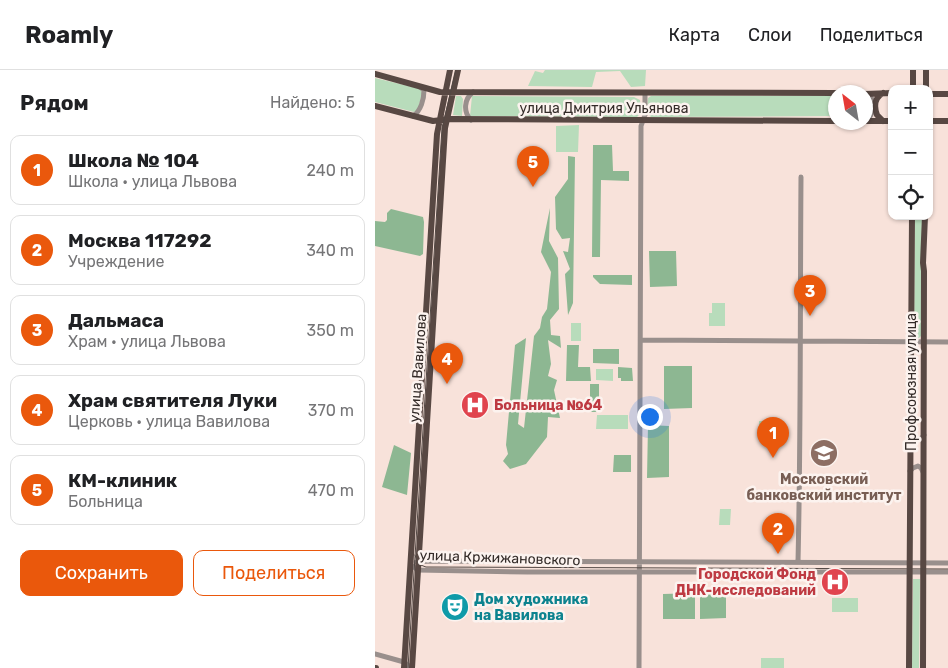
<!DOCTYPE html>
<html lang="ru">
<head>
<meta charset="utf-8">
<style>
	body { margin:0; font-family:Rubik,sans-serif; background:#f2f2f2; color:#202124 }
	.controls { position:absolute; right:15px; top:15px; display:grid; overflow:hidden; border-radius:10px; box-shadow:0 1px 4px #0004 }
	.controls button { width:45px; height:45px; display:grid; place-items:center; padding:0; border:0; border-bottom:1px solid #e0e0e0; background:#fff; color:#202124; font:25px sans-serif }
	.compass { position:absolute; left:453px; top:15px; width:45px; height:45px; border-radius:50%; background:#fff; box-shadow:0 1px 4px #0004; rotate:329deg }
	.you { position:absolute; left:274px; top:346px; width:18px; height:18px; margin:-12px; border:4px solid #fff; border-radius:50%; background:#1a73e8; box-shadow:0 0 0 8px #1a73e833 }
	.badge { display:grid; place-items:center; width:32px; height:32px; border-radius:50%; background:#ea580c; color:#fff; font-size:16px; font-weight:700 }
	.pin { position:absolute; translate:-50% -41px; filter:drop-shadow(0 1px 2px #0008) }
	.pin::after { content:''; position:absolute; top:26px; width:18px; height:15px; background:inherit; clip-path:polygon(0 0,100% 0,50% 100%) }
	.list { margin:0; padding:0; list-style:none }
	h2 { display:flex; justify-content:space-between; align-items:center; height:65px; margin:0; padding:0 20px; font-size:21px }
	h2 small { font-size:16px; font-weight:400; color:#757577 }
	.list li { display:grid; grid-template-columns:32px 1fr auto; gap:15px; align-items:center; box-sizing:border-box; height:70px; margin:0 10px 10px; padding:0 10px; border:1px solid #e0e0e0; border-radius:10px }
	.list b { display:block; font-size:19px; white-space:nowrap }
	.list p { margin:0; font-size:16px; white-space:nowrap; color:#757577 }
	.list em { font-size:16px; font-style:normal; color:#757577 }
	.actions { display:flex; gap:10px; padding:15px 20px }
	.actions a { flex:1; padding:11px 0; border:1px solid #ea580c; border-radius:10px; text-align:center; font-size:18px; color:#ea580c }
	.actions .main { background:#ea580c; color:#fff }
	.icon { flex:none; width:28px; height:28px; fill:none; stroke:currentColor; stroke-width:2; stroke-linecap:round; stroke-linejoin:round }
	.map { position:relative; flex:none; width:573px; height:598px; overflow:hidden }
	header { display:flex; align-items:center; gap:30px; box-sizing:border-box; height:70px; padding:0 25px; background:#fff; border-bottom:1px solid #e0e0e0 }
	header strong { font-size:24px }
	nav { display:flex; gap:28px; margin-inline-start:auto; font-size:18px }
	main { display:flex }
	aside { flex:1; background:#fff }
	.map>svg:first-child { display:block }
	.green { fill:#b8dcbb }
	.forest { fill:#8db792 }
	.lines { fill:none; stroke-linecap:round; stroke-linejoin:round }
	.minor { stroke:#998f8c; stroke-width:5 }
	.major { stroke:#584843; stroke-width:6 }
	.tram { stroke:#524844; stroke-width:1 }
	.labels { text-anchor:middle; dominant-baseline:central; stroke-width:5; stroke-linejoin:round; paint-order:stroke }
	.street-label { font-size:14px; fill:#332b28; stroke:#fcf3ef }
	.health-label { font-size:14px; font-weight:bold; fill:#be3a42; stroke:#fcf3ef; text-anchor:start }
	.education-label { font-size:14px; font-weight:bold; fill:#785e54; stroke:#fcf3ef }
	.culture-label { font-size:14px; font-weight:bold; fill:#0d838f; stroke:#fcf3ef; text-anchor:start }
</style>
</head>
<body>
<header>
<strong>Roamly</strong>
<nav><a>Карта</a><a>Слои</a><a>Поделиться</a></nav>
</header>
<main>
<aside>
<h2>Рядом<small>Найдено: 5</small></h2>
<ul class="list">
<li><span class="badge">1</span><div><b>Школа № 104</b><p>Школа · улица Львова</p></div><em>240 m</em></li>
<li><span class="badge">2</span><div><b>Москва 117292</b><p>Учреждение</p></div><em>340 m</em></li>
<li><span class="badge">3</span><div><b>Дальмаса</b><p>Храм · улица Львова</p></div><em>350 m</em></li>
<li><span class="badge">4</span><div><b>Храм святителя Луки</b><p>Церковь · улица Вавилова</p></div><em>370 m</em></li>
<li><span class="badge">5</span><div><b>КМ-клиник</b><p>Больница</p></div><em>470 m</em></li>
</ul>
<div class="actions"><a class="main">Сохранить</a><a>Поделиться</a></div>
</aside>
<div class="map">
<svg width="573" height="598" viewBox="0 0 573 598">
	<rect width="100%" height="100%" fill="#f8e2da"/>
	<path class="green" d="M170 0H271L270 16 256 17 245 1 221 2 217 17 153 16 160 1 168 3Z
		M0 8 46 19 47 23 43 40 39 42 0 32Z
		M81 26H86L88 29 87 46 78 45Z
		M97 26 259 27 265 30 266 43 262 47 95 46Z
		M276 26H460V46L276 47 272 43 273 28Z
		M204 55 203 82H181V56Z
		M540 146H547L546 266 544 268H539Z
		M337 233H350V256H334V243H337Z
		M196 253H206V271H196Z
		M221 299H238V311L221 310Z
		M222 345H253V359H221Z
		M384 351H409V363H384Z
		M345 439H356L355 455H344Z
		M538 509H545L544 598H537Z
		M457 528H483V542H457Z
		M386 588H409V598H386Z"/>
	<path class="forest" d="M218 75H237L238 101H254V111L226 110 225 187H217Z
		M193 86 200 87 198 233 193 245 190 204 195 199 188 181 193 182 195 168 187 169 181 159 180 127 193 109Z
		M175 138 174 171 183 188 184 239 175 250 176 265 185 266 186 278 173 270 176 294 173 306 182 310 179 320 185 348 173 347 172 367 151 394 135 399 128 391 133 384 131 375 140 275 151 268 143 354 149 358 159 266 165 258 167 247 172 239 176 202 166 182Z
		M16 139 48 147 49 152 48 184 45 186 0 176V151L10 152 12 150V143Z
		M274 181H301L302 216 275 217Z
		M218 205H257V215L225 214 218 207Z
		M192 275H204L203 297H215L216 311H191Z
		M218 279H244V294L218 293Z
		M289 296H317V338L289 339Z
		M243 297 257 298 258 311H246V308H243Z
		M215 314H224V342H215Z
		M273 355 294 356V407L272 408Z
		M19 375 36 383 32 425 7 417Z
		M239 385H256V402H238Z
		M320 523V549H288V524Z
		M325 523H351V548L325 549Z"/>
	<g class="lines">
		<path class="minor" d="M38 46C46 41 49 29 49 20L45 17
			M96 50C88 42 89 29 98 22
			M490 50C499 46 498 37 497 29L492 24
			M266 270 573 272
			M535 364 538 369 541 370 546 369 549 365
			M535 401 538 398 543 396 546 398 548 402
			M41 492 56 491 573 493
			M423 492C426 363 425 235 426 107
			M36 495 43 500 153 502H573
			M0 584 29 592 36 598
			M264 598 266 56 270 45V23"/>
		<path class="major" d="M551 0V19
			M0 4 65 22 460 23
			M538 19V0
			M508 23C499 28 499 37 502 45L508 51
			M490 24 517 23
			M554 24H573
			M0 36 58 51 76 49 460 51
			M490 51H517
			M554 51H573
			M0 598H1
			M29 598 62 64 75 0
			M37 598 70 58 83 0
			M534 598 537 146
			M548 598 549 201 548 193 550 146"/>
		<path class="tram" d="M40 485 43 494 51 497 573 499
			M33 598 67 58 81 0"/>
	</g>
	<defs>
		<symbol id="hospital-disc" viewBox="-11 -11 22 22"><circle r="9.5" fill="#e0444e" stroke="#fcf3ef"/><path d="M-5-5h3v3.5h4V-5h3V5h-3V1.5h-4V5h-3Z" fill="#fff"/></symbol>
		<symbol id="university-disc" viewBox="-11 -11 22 22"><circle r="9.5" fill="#8d6e63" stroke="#fcf3ef"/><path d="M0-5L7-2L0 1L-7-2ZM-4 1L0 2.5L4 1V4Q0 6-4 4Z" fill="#fff"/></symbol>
		<symbol id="theatre-disc" viewBox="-11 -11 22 22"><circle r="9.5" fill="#0f9aa8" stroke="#fcf3ef"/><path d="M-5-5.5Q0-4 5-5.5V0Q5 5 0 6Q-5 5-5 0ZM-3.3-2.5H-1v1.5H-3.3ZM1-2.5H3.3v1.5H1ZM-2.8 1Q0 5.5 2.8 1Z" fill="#fff"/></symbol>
	</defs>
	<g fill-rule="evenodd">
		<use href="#hospital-disc" x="84" y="319" width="32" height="32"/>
		<use href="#university-disc" x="433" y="367" width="32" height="32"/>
		<use href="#hospital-disc" x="444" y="496" width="32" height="32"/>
		<use href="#theatre-disc" x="64" y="521" width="32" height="32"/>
	</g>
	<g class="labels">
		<g class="street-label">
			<text x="229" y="38">улица Дмитрия Ульянова</text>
			<text transform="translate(43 298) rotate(-86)">улица Вавилова</text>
			<text transform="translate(536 312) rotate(-90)">Профсоюзная улица</text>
			<text transform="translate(125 488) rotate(2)">улица Кржижановского</text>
		</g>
		<g class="health-label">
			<text x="119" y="335">Больница №64</text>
			<text x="441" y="504" text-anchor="end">Городской Фонд<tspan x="441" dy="16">ДНК-исследований</tspan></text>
		</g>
		<g class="education-label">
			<text x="449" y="409">Московский<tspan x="449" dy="16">банковский институт</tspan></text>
		</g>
		<g class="culture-label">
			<text x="99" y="529">Дом художника<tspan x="99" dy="16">на Вавилова</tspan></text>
		</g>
	</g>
</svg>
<div class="controls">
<button>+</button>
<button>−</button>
<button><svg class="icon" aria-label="locate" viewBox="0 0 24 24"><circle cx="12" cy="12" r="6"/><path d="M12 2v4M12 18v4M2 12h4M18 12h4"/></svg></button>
</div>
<svg class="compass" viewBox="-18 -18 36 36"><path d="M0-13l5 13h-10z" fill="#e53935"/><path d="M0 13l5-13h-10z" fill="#757577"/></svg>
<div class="you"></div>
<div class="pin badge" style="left:398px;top:388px">1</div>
<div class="pin badge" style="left:403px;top:484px">2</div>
<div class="pin badge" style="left:435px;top:246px">3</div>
<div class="pin badge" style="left:72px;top:314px">4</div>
<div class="pin badge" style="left:158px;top:117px">5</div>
</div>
</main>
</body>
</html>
